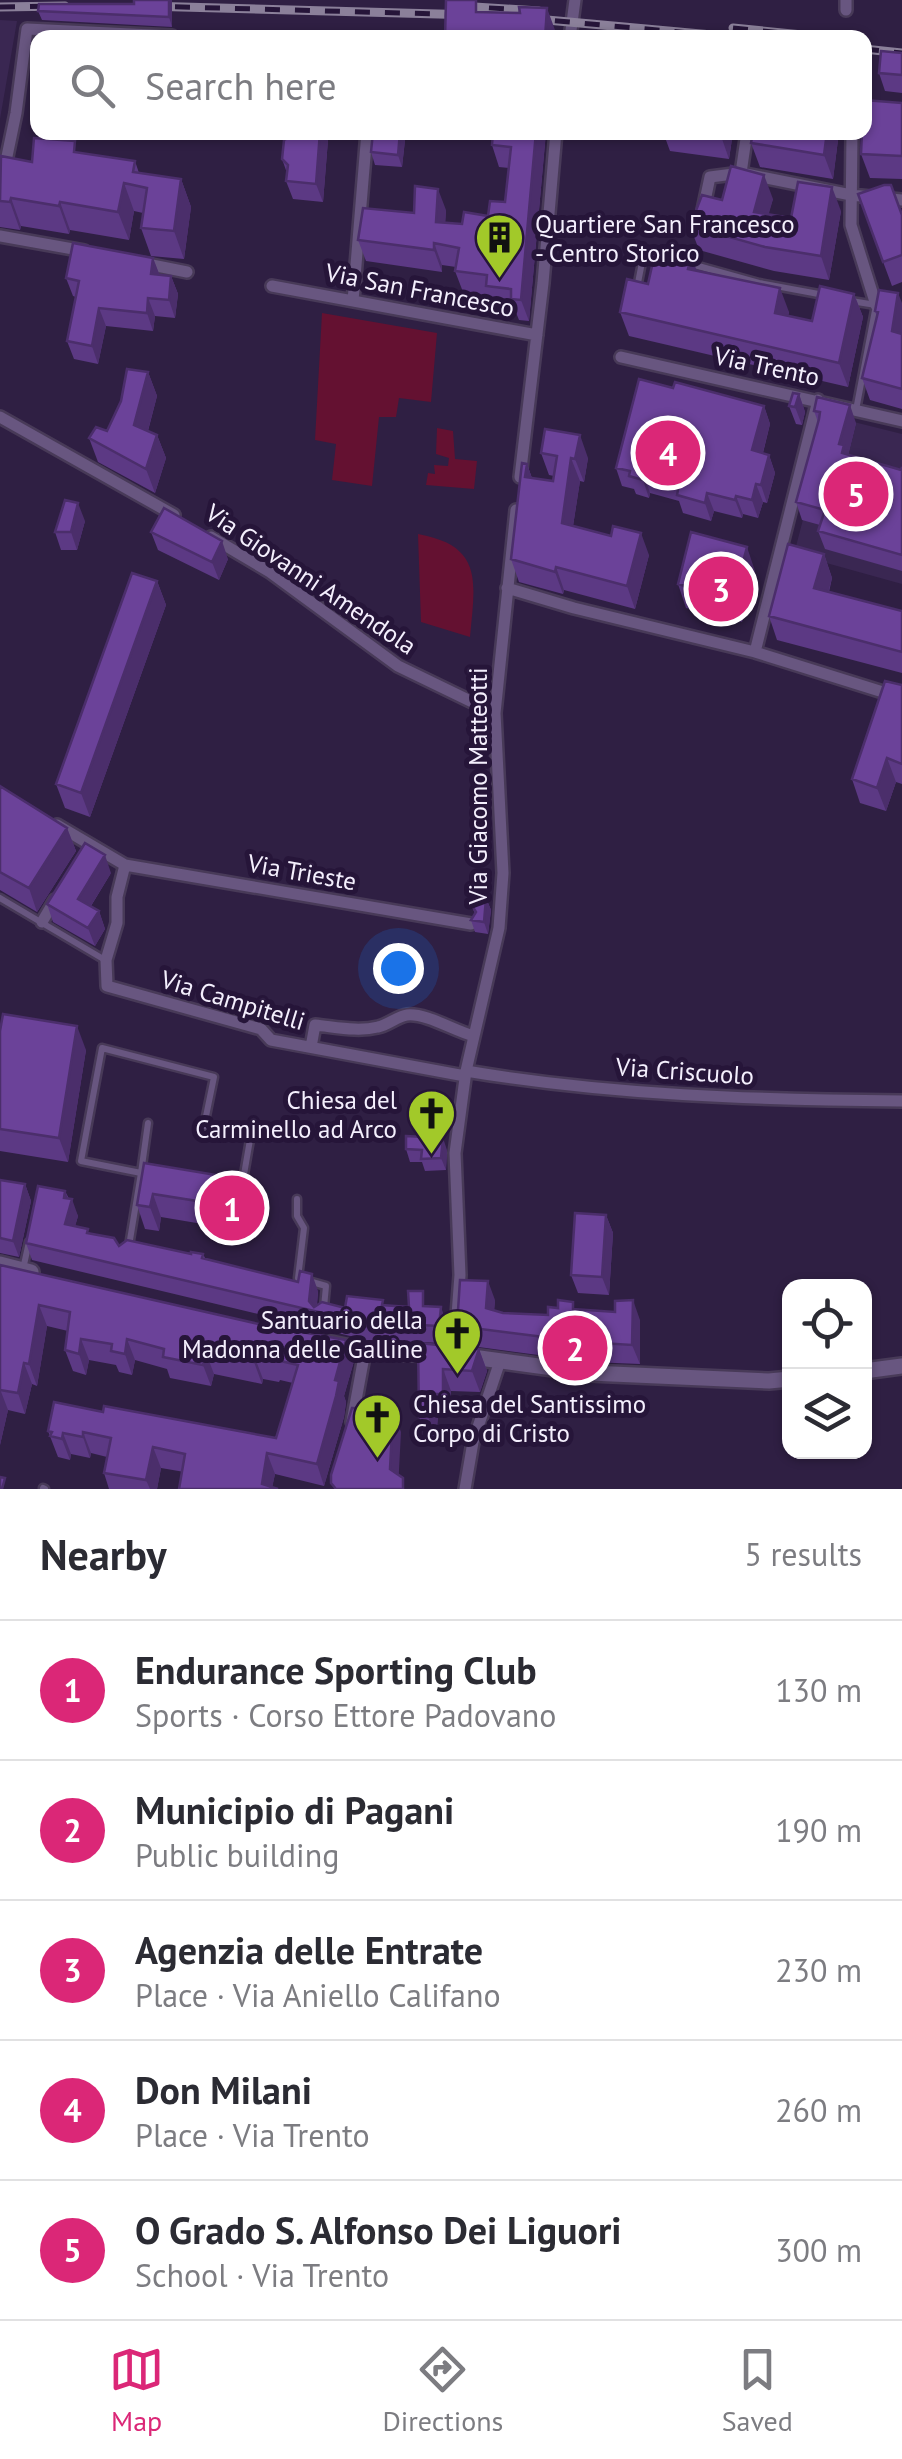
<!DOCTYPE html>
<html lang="en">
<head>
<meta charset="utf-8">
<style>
	body { margin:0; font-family:"PT Sans",sans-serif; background:#f2f2f3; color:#2b2b33 }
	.controls { position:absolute; right:30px; bottom:30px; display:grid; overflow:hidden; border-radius:20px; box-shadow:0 2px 8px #0004 }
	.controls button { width:90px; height:90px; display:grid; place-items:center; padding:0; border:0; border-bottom:2px solid #e1e1e2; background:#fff; color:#2b2b33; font:50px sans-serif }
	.you { position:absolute; left:398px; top:968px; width:35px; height:35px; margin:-25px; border:8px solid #fff; border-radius:50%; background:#1a73e8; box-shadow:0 0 0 15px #1a73e833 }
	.badge { display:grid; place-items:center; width:65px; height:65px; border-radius:50%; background:#db2777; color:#fff; font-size:32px; font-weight:700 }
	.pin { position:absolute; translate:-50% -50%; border:5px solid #fff; box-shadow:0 2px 10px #0006 }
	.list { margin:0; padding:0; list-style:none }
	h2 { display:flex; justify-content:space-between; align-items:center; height:130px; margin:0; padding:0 40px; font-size:42px }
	h2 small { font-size:32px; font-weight:400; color:#7c7c81 }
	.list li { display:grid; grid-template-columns:65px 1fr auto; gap:30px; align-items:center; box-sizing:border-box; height:140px; padding:0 40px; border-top:2px solid #e1e1e2 }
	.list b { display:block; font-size:38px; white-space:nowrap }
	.list p { margin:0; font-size:32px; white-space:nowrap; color:#7c7c81 }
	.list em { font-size:32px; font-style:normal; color:#7c7c81 }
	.icon { flex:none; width:55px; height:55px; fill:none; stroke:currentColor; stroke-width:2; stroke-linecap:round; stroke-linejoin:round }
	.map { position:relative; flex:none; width:902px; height:1489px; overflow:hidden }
	.search { position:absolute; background:#fff; box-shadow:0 2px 8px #0004; left:30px; right:30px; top:30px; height:110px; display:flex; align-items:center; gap:25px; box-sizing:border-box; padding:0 35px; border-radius:20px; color:#7c7c81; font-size:38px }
	.sheet { height:830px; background:#fff }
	nav { display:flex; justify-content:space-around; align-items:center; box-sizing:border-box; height:140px; border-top:2px solid #e1e1e2; background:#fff; font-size:28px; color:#7c7c81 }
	nav a { display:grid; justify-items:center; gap:5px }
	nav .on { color:#db2777 }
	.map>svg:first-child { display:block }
	.built { fill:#3a2752 }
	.green { fill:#641131 }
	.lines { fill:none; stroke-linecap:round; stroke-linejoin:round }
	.service-casing { stroke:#483a58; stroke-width:11 }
	.minor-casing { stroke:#483a58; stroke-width:16 }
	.tertiary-casing { stroke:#483a58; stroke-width:20 }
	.service { stroke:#685680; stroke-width:6 }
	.minor { stroke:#685680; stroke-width:11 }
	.tertiary { stroke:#685680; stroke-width:15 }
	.rail-casing { stroke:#8b809a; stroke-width:9 }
	.rail { stroke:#261539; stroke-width:5; stroke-dasharray:15; stroke-linecap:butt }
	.wall { fill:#5c3984 }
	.shaded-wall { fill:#4b2e6b }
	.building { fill:#6b4299; stroke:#4b2e6b; stroke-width:2.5 }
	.labels { text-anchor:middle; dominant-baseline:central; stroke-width:10; stroke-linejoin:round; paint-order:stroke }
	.poi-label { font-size:25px; fill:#f4effd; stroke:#261539; text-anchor:start }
	.street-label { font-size:25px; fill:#f4effd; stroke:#261539 }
</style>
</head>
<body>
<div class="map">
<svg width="902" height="1489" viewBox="0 0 902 1489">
	<rect width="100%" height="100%" fill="#2f1f43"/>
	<path class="built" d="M0 20 17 21 0 119Z
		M830 416 902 434V584L794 554Z"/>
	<path class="green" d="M322 313 437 333 431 402 399 398 396 417H379L372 486 332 480 336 444 315 440Z
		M437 428 453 431 455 459 477 461 474 489 426 485 428 473 435 474 434 465 448 466 449 458 436 454Z
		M418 534C484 546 475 582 470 637L421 622Z"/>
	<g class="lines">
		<defs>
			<path id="service" d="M691 264 759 283 824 295
				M637 288 644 252 659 256
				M851 301 876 305 856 410
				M0 898 105 960
				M148 1123 141 1173 81 1161 102 1048 214 1077 204 1126 251 1134 242 1186
				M297 1199V1216L304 1228 298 1278 326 1286 324 1307
				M129 1246 141 1173 150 1175
				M23 1269 29 1242
				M43 1488 45 1489"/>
			<path id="minor" d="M846 10V0
				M570 38 575 0
				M852 132 851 225 876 305
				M741 173 747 132
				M0 190 16 113 27 29 172 36
				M703 210 710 177 741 173 851 195 902 200
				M0 236 84 251
				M142 263 187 272
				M272 286 537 335
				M353 301 367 132
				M621 357 902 421
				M0 417 174 515
				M520 477 543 283 556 132
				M211 537 270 572 398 666 495 713
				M507 588 574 608 755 652 902 698
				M755 652 818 400
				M57 825 125 865 471 924
				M125 865 117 897V923L106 960 107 986 261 1029 271 1040 465 1076
				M42 922 55 900
				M311 1047 315 1025C336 1027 358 1032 378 1027 388 1025 398 1016 407 1015 427 1013 454 1031 474 1036
				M466 1071C609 1095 756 1100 902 1101
				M454 1355 460 1275 455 1153 466 1071 499 928 503 873 495 713 516 510
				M352 1422 365 1351
				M465 1489 473 1442 500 1361"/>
			<path id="tertiary" d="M0 1264 31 1272
				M331 1344 365 1351 437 1354
				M465 1356 590 1373 769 1381 790 1379
				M864 1371 902 1366"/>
		</defs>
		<use href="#service" class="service-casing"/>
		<use href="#minor" class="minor-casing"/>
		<use href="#tertiary" class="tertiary-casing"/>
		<use href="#service" class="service"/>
		<use href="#minor" class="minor"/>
		<use href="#tertiary" class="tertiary"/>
		<defs>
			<path id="rail" d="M145 6 475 15
				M459 6 539 11
				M0 7 65 6
				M525 18 745 38
				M733 28 833 38
				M864 49 902 53"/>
		</defs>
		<use href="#rail" class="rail-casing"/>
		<use href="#rail" class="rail"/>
	</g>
	<path class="wall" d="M172 0V27L42 20 38 11Z
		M902 53V93L885 91 879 73Z
		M902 103V179L870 178 861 154Z
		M290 132H325L328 140 323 202 293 199 286 181 287 173 282 159Z
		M373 132H402L405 140 402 167 375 165 371 152Z
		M546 132 529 321 519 320 515 310 494 307 490 296 463 292 455 271 456 267 442 265V272L366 261 358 240 414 213 446 210 445 223 462 224 488 216 505 202 509 168 499 167 492 145Z
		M663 132H733L729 159 670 151Z
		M753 132H839L833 179 760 167 751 143Z
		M79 153 135 161 139 173 181 179 191 207 184 259 151 256 141 228 143 213 134 211 129 240 70 230 69 234 21 226 20 230 0 227V158L32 162Z
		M858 194 902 215V282L892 286Z
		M773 199 768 214 791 218 841 211 829 280 774 271 699 250 690 226 722 200Z
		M691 256 696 270 789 312 788 316 812 321 854 294 863 317 848 387 629 336 620 312 648 284Z
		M153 258 159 274 171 276 178 294 175 318 155 316 153 331 106 326 98 364 74 359 67 341 76 297 73 296 66 278Z
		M902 303V409L870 400 862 378 877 317 875 311Z
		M148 372 157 396 148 431 157 435 166 458 155 493 98 462 89 438 107 431Z
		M673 388 764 406 770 424 763 453 769 455 775 473 767 503 763 502 758 518 743 514 742 518 714 511 711 521 683 513 679 501 650 493 649 498 636 494 634 489 622 486 616 468Z
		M799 394 805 412 802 425 796 424 789 406Z
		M814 411 856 423 848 455 901 470 902 467V571L825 549 818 531 820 525 802 520 796 502 818 422Z
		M541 453 588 458 584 482 580 481 573 526 649 555 635 609 564 590 563 594 519 582 511 559 527 464 532 478 553 481 554 476 549 475Z
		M85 521 77 550H61L55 532Z
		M151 532 228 559 219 580 158 550Z
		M824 554 832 578 829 592 902 611V673L777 640 769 616Z
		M755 571 742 622 686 608 678 584Z
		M157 581 166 605 90 817 65 808 56 784Z
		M902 685V784L896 782 886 811 860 803 852 779Z
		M0 786 67 828 76 851 37 912 0 890Z
		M111 873 91 906 99 911 105 929 95 946 53 922 47 904Z
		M486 898 491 910 488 934 475 932 471 920 475 914 471 904Z
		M0 1031 86 1050 68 1162 0 1151Z
		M406 1149 447 1150 446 1170 425 1171 422 1162H410Z
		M144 1163 255 1204 250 1232 161 1217 159 1231 145 1229 137 1205Z
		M0 1180 25 1184 31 1201 19 1257 0 1253Z
		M65 1191 78 1216 75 1226 119 1246 203 1254 205 1258 318 1291 317 1305 345 1308 385 1305 409 1307 429 1306 447 1324 445 1343 367 1340 32 1260 26 1243Z
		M606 1215 613 1233 609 1295 578 1293 571 1275Z
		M0 1265 354 1361 344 1396 346 1402 344 1417 324 1486 275 1474 272 1487 161 1468 157 1489H109L104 1473 107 1457 91 1453 90 1458 71 1454 70 1460 58 1457 48 1431 103 1412 276 1438 293 1383 280 1380 279 1382 263 1379 262 1384 214 1374 211 1386 170 1378 167 1369 135 1360 132 1375 119 1372 116 1365 89 1360 86 1375 73 1371 65 1350 68 1331 47 1326 37 1386 32 1384 25 1414 8 1410 0 1445Z
		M495 1300 494 1310 503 1313 548 1315 576 1310 640 1320V1364L591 1362 464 1345 457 1326Z
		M418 1343 479 1349 487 1371 480 1392 451 1391V1416L438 1415 436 1439H427L419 1417Z"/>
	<path class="shaded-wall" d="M169 0H172V27L169 17Z
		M547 8 555 30 554 38H545Z
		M320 132H325L328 140 323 202 316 184Z
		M400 132H402L405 140 402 167 398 155Z
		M536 132H546L529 321 521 300Z
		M721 132H733L729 159 721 136Z
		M827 132H839L833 179 824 155Z
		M764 175 773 199 763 235 754 212Z
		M181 179 191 207 184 259 174 231Z
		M124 183 134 211 129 240 118 212Z
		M832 187 841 211 829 280 821 256Z
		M438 189 446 210 444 244 436 222Z
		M11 198 21 226 20 230 10 202Z
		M60 202 70 230 69 234 59 206Z
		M434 243 442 265V272L434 250Z
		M691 256 700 279 688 269Z
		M153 258 160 276 151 274Z
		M171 276 178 294 175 318 169 300Z
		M780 288 789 312 783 337 775 313Z
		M898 293 902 303V343L892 331Z
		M854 294 863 317 848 387 839 363Z
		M148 298 155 316 153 331 147 313Z
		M99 308 106 326 98 364 92 346Z
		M148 372 157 396 143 449 134 425Z
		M799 394 805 412 802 425 795 407Z
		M850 405 856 423 848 456V471L839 444Z
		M764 406 770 424 759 468 752 450Z
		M157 435 166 458 155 493 146 469Z
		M580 435 588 458 584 482 575 459Z
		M769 455 775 473 767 503 761 485Z
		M571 458 580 481 570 545 562 523Z
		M527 464 535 487 525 477Z
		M644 475 650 493 649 498 643 480Z
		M756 484 763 502 758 518 752 500Z
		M707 493 714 511 711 521 705 503Z
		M736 496 743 514 742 518 735 500Z
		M78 503 85 521 77 550 71 532Z
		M641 533 649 555 635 609 627 586Z
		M222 541 228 559 219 580 212 562Z
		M747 547 755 571 742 622 733 599Z
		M824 554 832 578 823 612 814 588Z
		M556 567 564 590 563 594 555 572Z
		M157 581 166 605 90 817 81 793Z
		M887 758 896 782 886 811 877 788Z
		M67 828 76 851 37 912 29 888Z
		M105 855 111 873 84 917 78 899Z
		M486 898 491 910 488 934 484 922Z
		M99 911 105 929 95 946 88 928Z
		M77 1026 86 1050 68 1162 59 1138Z
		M443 1138 447 1150 446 1170 441 1158Z
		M246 1180 255 1204 250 1232 241 1208Z
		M25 1184 31 1201 19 1257 13 1241Z
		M65 1191 70 1204 72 1199 78 1216 71 1241 65 1224Z
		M153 1194 161 1217 159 1231 150 1207Z
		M606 1215 613 1233 609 1295 602 1277Z
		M312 1274 318 1291 316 1312 309 1301Z
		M488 1281 495 1300 493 1327 486 1308Z
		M633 1300 640 1320V1364L632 1345Z
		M39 1305 47 1326 37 1386 29 1364Z
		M441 1307 447 1324 445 1343 439 1326Z
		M81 1339 89 1360 86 1375 79 1354Z
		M127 1339 135 1360 132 1375 125 1354Z
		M346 1340 354 1361 344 1396 346 1402 344 1417 324 1486 317 1464 335 1380Z
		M479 1349 487 1371 480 1392 472 1371Z
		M206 1353 214 1374 211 1386 203 1365Z
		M255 1358 263 1379 262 1384 254 1362Z
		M24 1363 32 1384 25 1414 18 1393Z
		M443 1369 451 1391V1416L443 1394Z
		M0 1389 8 1410 0 1445Z
		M430 1394 438 1415 436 1439 428 1417Z
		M393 1411 401 1432 398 1489 390 1469Z
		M83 1432 91 1453 90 1458 83 1437Z
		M63 1433 71 1454 70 1460 62 1439Z
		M153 1447 161 1468 157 1489H150L146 1480Z
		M267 1453 275 1474 272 1489 262 1484Z"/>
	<path class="building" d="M134 0H169V17L38 11 39 4H134Z
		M446 0H476V12L520 13 519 7 547 8 545 38H445Z
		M881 51 902 53V75L879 73Z
		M864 100 902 103V156L861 154 862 132H864Z
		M290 132H320L316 184 286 181 288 165 282 159 284 140 290 137Z
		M373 132H400L398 155 371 152Z
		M493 132H536L521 300 511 299V289L486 286 487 275 455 271 459 248 434 243V250L358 240 363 208 414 213 415 186 438 189 436 222 462 224 464 212 488 216 490 201 505 202 511 147 492 145Z
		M697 132H721V136Z
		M753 132H827L824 155 751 143Z
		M34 138 75 141 74 152 135 161 133 172 181 179 174 231 141 228 147 188 124 183 118 212 60 202 59 206 11 198 10 202 0 201 1 156 32 162Z
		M731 166 764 175 754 212 791 218 798 182 832 187 821 256 765 247 690 226 702 195 722 200Z
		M884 185H891L902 215V255L883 262 858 194Z
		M73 243 153 258 151 274 171 276 169 300 148 298 147 313 99 308 92 346 67 341 79 281 66 278Z
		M656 248 691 256 688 269 780 288 775 313 812 321 820 286 854 294 839 363 620 312 627 279 648 284Z
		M879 290 898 293 892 331 902 334V389L862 378 878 312 875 311Z
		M127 369 148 372 134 425 157 435 146 469 89 438 96 427 107 431 121 401Z
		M639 379 673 388 675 382 764 406 752 450 769 455 761 485 756 484 752 500 736 496 735 500 707 493 705 503 677 495 679 485 644 475 643 480 629 476 630 471 616 468Z
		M793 393 799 394 795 407 789 406Z
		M817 397 850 405 839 444 844 445 842 453 901 470 902 467V555L818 531 825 510 796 502 819 419 820 412 814 411Z
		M545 429 580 435 575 459 571 458 562 523 611 536 613 526 641 533 627 586 556 567 555 572 511 559 522 463 527 464 525 477 553 481 557 456 541 453Z
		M65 500 78 503 71 532H55Z
		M164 508 222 541 212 562 151 532Z
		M691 532 747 547 733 599 678 584Z
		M788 544 824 554 814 588 902 611V652L769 616Z
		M132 573 157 581 81 793 56 784Z
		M885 681 902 685V764L887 758 877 788 852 779Z
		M0 786 67 828 29 888 0 872Z
		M85 843 105 855 78 899 99 911 88 928 47 904Z
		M473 895 486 898 484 922 471 920 476 912 471 904Z
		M3 1014 77 1026 59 1138 0 1129V1031Z
		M406 1136 443 1138 441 1158 421 1159 422 1150 406 1149Z
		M144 1163 246 1180 241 1208 153 1194 150 1207 137 1205Z
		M0 1180 25 1184 13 1241 0 1238Z
		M38 1186 65 1191 64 1198 72 1199 65 1224 88 1229 87 1233 114 1238 119 1246 127 1240 191 1254V1252L203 1254 202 1258 298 1282 300 1271 312 1274 309 1301 314 1307 322 1302 345 1308 347 1296 383 1300 382 1305 409 1307 408 1291H423V1306L441 1307 439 1326 361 1322 26 1243Z
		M575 1213 606 1215 602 1277 571 1275Z
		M0 1265 263 1325 346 1340 335 1380 339 1381 336 1396 317 1464 267 1453 262 1484 278 1489H179L185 1454 153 1447 146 1480 104 1473 111 1438 83 1432V1437L63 1433 62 1439 50 1436 52 1432 48 1431 54 1402 103 1412 104 1406 276 1438 298 1365 272 1359 271 1361 255 1358 254 1362 206 1353 203 1365 163 1357 164 1349 127 1339 125 1354 111 1351 112 1344 81 1339 79 1354 65 1350 70 1312 39 1305 29 1364 24 1363 18 1393 0 1390Z
		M460 1280 488 1281 486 1308 503 1313 548 1315V1307L558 1308V1300L573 1302V1309L615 1312V1301L633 1300 632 1345 584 1342 457 1326Z
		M418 1343 479 1349 472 1371 443 1369V1394H430L428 1417H419Z
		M352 1408 393 1411 390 1469 403 1478V1489H336L331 1483V1475Z
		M0 1477 5 1478 2 1489H0Z"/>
	<defs>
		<symbol id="building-pin" viewBox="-11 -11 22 30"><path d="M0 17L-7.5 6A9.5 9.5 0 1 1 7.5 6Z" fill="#a2c929" stroke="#261539"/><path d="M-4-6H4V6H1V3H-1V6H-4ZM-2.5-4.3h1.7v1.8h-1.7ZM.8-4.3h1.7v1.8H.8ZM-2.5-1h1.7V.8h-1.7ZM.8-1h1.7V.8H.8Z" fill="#111"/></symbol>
		<symbol id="church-pin" viewBox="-11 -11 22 30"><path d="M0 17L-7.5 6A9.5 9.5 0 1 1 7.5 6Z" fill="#a2c929" stroke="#261539"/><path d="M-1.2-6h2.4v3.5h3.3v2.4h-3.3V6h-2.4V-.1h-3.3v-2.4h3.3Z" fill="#111"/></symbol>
	</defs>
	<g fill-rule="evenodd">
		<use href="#building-pin" x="472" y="210" width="55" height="75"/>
		<use href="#church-pin" x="404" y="1086" width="55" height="75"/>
		<use href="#church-pin" x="430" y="1306" width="55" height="75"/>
		<use href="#church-pin" x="350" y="1390" width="55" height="75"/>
	</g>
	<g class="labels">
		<g class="poi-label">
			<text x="535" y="224">Quartiere San Francesco<tspan x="535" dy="29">- Centro Storico</tspan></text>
			<text x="397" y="1100" text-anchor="end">Chiesa del<tspan x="397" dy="29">Carminello ad Arco</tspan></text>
			<text x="423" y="1320" text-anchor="end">Santuario della<tspan x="423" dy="29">Madonna delle Galline</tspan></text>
			<text x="413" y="1404">Chiesa del Santissimo<tspan x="413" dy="29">Corpo di Cristo</tspan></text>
		</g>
		<g class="street-label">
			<text transform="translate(420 290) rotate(11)">Via San Francesco</text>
			<text transform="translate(767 366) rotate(12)">Via Trento</text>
			<text transform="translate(311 579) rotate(34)">Via Giovanni Amendola</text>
			<text transform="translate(478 786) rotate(-90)">Via Giacomo Matteotti</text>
			<text transform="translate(302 872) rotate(10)">Via Trieste</text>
			<text transform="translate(233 1000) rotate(17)">Via Campitelli</text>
			<text transform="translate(685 1071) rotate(4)">Via Criscuolo</text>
		</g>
	</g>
</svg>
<div class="controls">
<button><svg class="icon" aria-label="locate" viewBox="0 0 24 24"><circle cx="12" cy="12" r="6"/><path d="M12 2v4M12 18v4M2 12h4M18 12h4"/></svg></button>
<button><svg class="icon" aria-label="layers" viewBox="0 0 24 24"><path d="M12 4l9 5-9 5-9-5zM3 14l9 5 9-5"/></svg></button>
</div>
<div class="you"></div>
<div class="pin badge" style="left:232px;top:1208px">1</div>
<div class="pin badge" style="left:575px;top:1348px">2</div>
<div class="pin badge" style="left:721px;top:589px">3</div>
<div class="pin badge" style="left:668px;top:453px">4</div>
<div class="pin badge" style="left:856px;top:494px">5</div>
<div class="search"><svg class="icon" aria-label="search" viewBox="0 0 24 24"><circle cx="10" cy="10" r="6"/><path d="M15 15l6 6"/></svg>Search here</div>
</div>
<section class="sheet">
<h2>Nearby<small>5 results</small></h2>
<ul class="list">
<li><span class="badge">1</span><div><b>Endurance Sporting Club</b><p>Sports · Corso Ettore Padovano</p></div><em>130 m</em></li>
<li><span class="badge">2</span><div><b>Municipio di Pagani</b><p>Public building</p></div><em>190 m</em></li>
<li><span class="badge">3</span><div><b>Agenzia delle Entrate</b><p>Place · Via Aniello Califano</p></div><em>230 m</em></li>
<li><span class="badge">4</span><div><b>Don Milani</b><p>Place · Via Trento</p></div><em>260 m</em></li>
<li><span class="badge">5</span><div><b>O Grado S. Alfonso Dei Liguori</b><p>School · Via Trento</p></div><em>300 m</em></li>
</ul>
</section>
<nav>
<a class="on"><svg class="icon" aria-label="map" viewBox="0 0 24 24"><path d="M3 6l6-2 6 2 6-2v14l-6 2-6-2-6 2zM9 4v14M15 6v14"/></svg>Map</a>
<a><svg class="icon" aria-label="directions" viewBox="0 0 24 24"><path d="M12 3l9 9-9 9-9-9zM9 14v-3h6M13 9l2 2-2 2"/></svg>Directions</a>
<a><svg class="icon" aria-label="saved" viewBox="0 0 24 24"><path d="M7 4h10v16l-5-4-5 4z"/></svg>Saved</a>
</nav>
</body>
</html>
